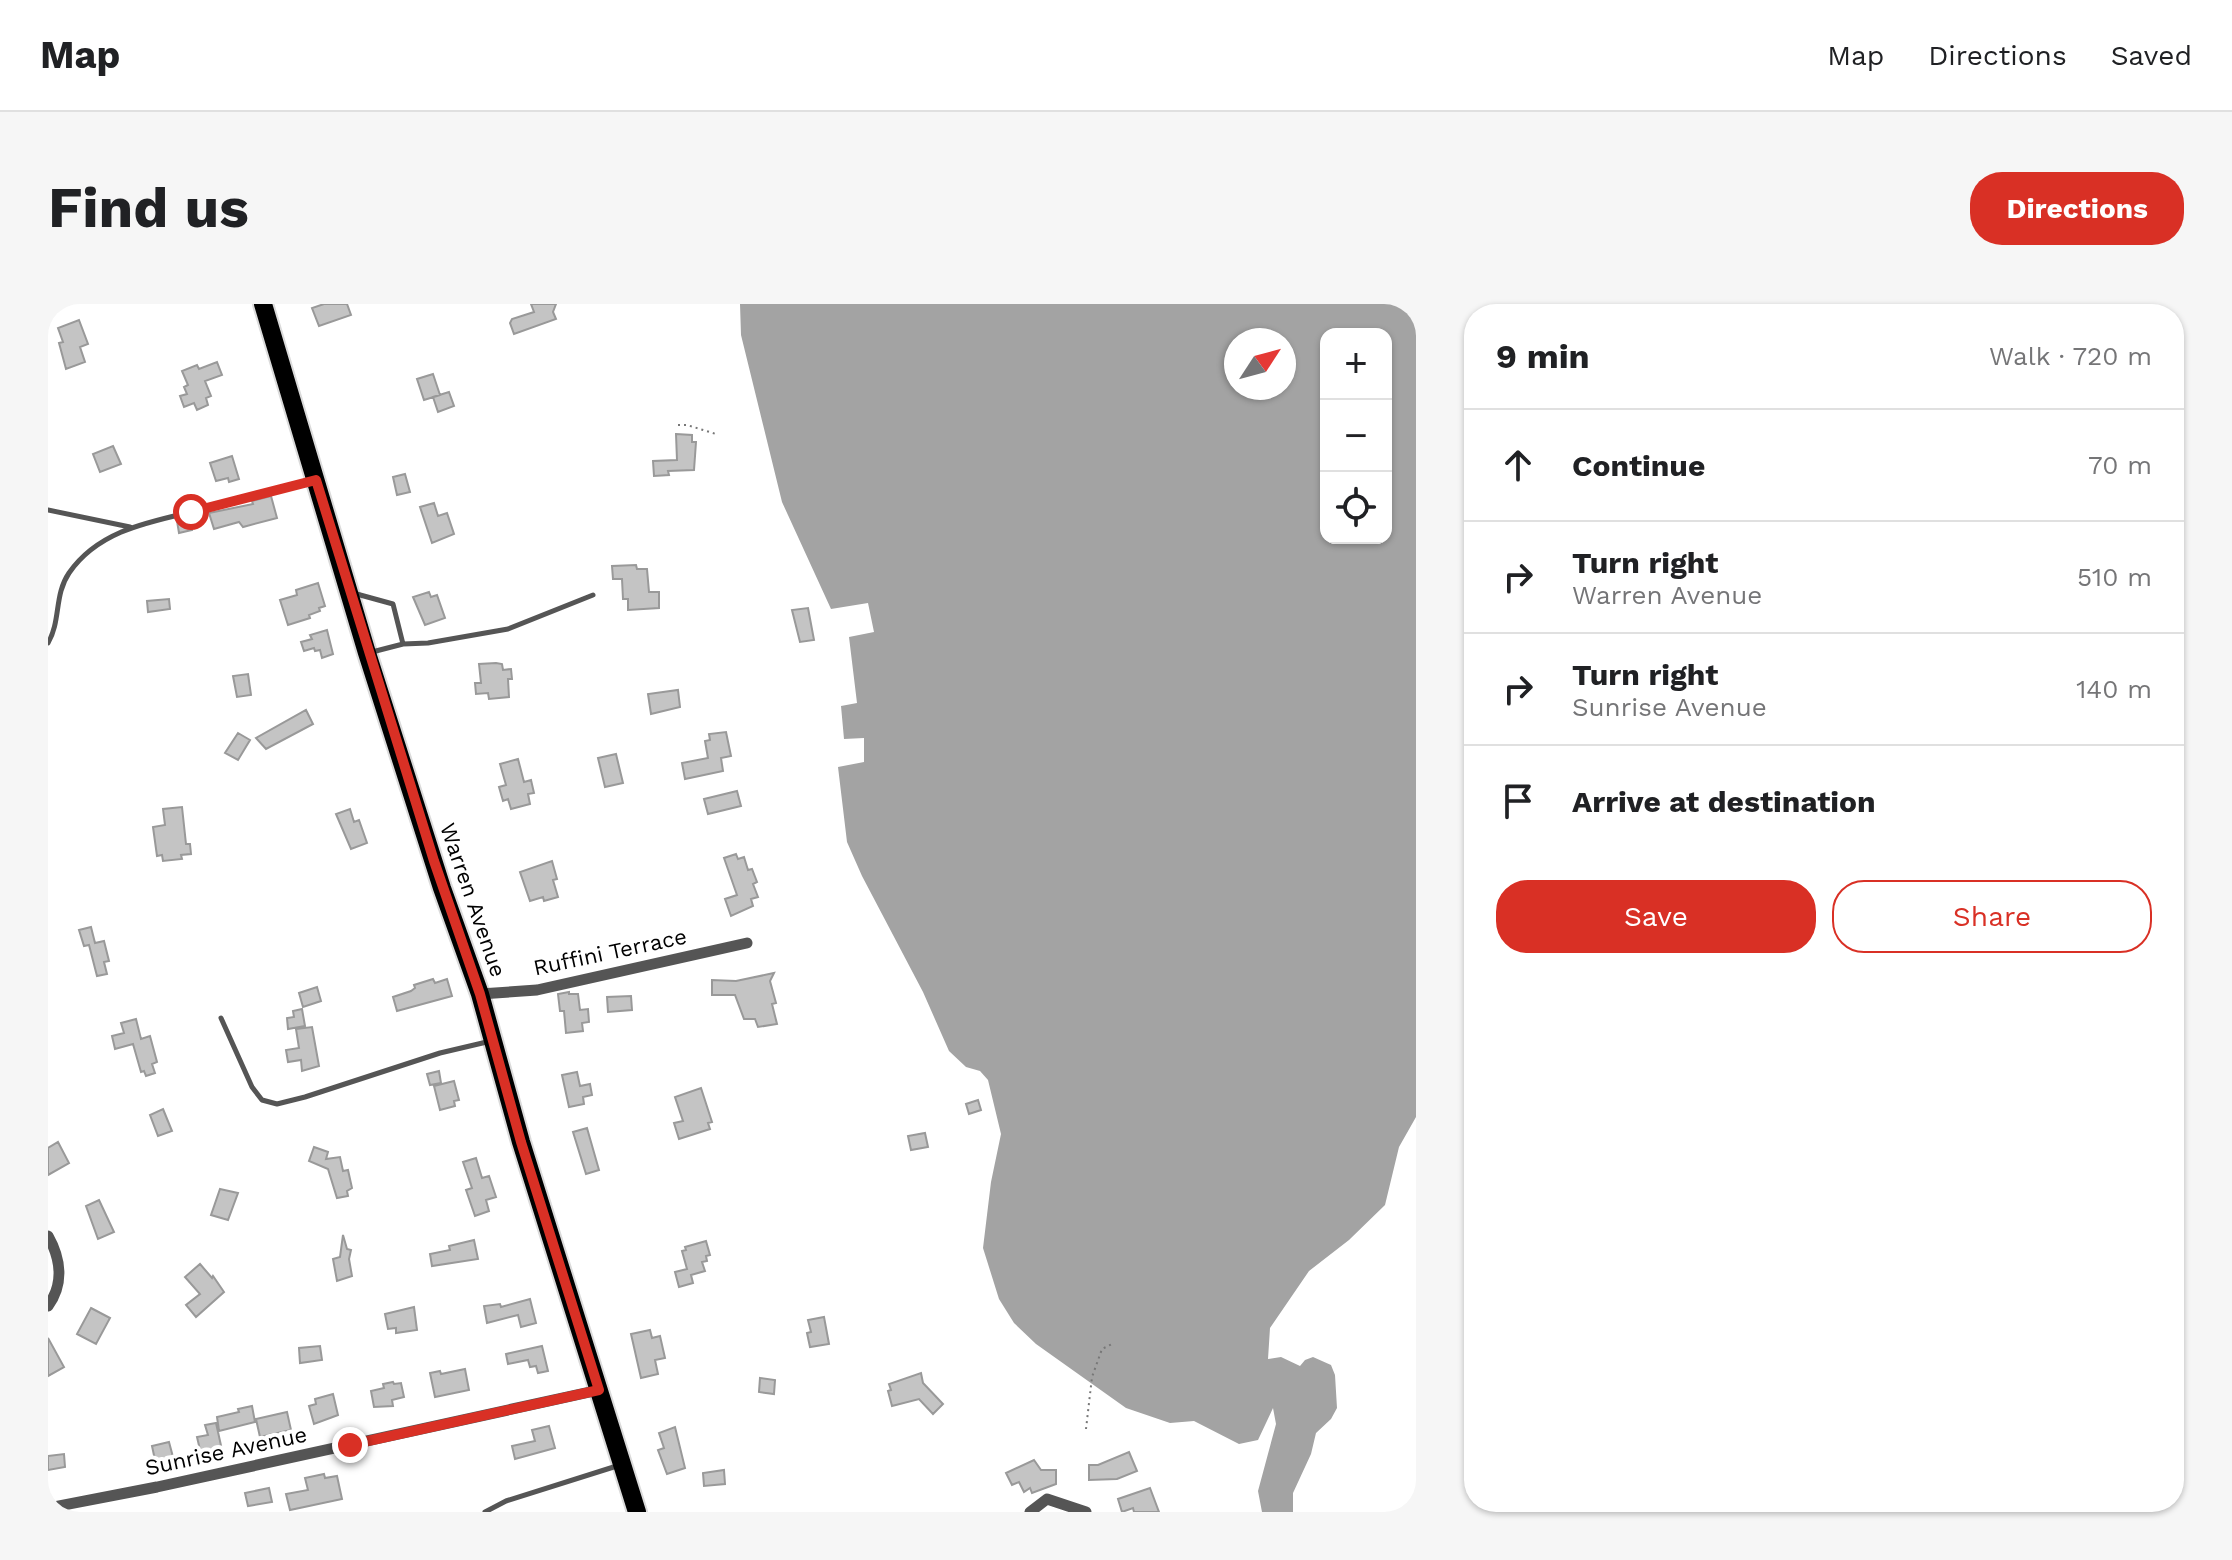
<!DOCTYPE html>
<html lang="en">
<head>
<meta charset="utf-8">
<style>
	body { margin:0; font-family:"Work Sans",sans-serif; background:#f6f6f6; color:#202124 }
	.controls { position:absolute; right:24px; top:24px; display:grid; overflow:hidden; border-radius:16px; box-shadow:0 2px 6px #0004 }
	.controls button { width:72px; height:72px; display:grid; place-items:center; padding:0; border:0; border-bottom:2px solid #e0e0e0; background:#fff; color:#202124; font:40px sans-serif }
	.compass { position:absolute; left:1176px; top:24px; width:72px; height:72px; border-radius:50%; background:#fff; box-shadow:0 2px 6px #0004; rotate:54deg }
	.stop { position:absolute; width:24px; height:24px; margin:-18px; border:6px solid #d93025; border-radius:50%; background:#fff }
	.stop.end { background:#d93025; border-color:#fff; box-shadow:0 2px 8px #0008 }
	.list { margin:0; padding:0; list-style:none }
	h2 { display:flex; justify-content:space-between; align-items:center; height:104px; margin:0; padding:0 32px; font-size:34px }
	h2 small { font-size:26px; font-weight:400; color:#757577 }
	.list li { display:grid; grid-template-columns:52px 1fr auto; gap:24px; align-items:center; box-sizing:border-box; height:112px; padding:0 32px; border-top:2px solid #e0e0e0 }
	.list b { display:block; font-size:30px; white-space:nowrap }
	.list p { margin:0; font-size:26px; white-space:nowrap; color:#757577 }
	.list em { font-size:26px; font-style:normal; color:#757577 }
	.actions { display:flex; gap:16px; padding:24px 32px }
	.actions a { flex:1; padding:18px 0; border:2px solid #d93025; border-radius:32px; text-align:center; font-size:28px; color:#d93025 }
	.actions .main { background:#d93025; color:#fff }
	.icon { flex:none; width:44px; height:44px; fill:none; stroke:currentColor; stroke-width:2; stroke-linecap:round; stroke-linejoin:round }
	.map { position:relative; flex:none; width:1368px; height:1208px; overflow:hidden; border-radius:32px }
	header { display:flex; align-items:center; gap:48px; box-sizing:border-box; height:112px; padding:0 40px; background:#fff; border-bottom:2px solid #e0e0e0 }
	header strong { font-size:38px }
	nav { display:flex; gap:44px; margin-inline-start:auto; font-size:28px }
	.intro { display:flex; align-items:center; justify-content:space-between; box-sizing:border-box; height:192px; padding:0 48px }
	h1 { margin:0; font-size:56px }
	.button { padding:20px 36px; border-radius:32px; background:#d93025; color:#fff; font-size:28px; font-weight:700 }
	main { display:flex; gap:48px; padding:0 48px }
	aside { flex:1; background:#fff; border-radius:32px; box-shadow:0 2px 6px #0004 }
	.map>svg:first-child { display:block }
	.water { fill:#a3a3a3; fill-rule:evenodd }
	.building { fill:#c4c4c4; stroke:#999; stroke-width:2 }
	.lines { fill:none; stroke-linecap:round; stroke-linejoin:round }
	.primary-casing { stroke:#dbdbdb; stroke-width:22 }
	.path { stroke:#777; stroke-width:2; stroke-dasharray:2 4; stroke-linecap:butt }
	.service { stroke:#555; stroke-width:5 }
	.minor { stroke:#555; stroke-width:11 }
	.primary { stroke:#000; stroke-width:18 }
	.route { stroke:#d93025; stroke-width:10 }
	.labels { text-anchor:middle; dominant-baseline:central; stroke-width:8; stroke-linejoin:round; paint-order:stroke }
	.street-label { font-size:22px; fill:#000; stroke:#fff }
</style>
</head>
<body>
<header>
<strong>Map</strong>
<nav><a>Map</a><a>Directions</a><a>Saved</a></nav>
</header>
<div class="intro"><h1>Find us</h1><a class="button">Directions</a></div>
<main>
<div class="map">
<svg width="1368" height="1208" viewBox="0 0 1368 1208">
	<rect width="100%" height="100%" fill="#fff"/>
	<path class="water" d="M692 0H1368V813L1351 843 1337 901 1301 936 1261 967 1222 1024 1220 1055 1233 1053 1252 1062 1257 1056 1265 1053 1283 1061 1287 1071 1289 1104 1283 1115 1268 1129 1263 1150 1245 1189V1208H1214L1210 1187 1228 1120 1225 1104 1210 1136 1191 1140 1146 1117 1122 1119 1078 1104 988 1040 966 1019 951 995 935 944 943 878 953 830 940 776 932 767 918 763 901 747 875 688 814 572 799 538 790 463 816 458V434L796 435 793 402 809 399 801 333 826 328 820 299 783 305 734 198 693 31ZM1278 30H1338V234H1278ZM1188 36H1236V84H1188Z"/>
	<path class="building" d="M276 0H299L303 11 271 22 264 4Z
		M483 0H508L505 8 508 15 466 30 462 19 464 15 486 8Z
		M31 16 40 40 32 43 37 58 18 65 11 39 15 38 10 24Z
		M169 58 174 71 157 77 163 92 158 94 160 101 149 106 146 99 136 103 132 92 139 90 136 83 140 81 134 67 149 61 151 65Z
		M385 70 392 91 376 96 369 75Z
		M401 88 406 102 390 108 385 93Z
		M628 130 644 131V138H648L646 166 620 167 621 171 606 172 605 157 629 156Z
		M65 142 73 160 52 168 45 150Z
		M184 152 191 175 181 178 180 174 168 177 162 159Z
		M357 170 362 188 349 191 345 173Z
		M223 192 229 214 195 223 191 218 166 225 161 209 205 200 204 197Z
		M386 199 390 212 399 209 406 230 384 239 372 203Z
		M142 214 144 226 131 229 129 217Z
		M588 261 589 265H599L601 288H611V304L580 306V295H575L574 275H565L564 262Z
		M270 279 277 302 271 304 272 307 261 311 262 314 240 321 232 296 249 291 248 286Z
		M381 288 383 293 389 291 397 314 377 321 365 293Z
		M121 295 122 305 100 308 99 297Z
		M760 304 766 336 752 338 744 306Z
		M279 326 285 350 274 354 272 346 267 347 266 344 256 347 253 338 264 335 262 331Z
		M448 359 454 360 455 366 463 365 464 375H460L461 393 441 395 440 389 428 390 427 379H433L431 360Z
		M200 370 203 391 189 393 185 372Z
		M630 386 632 403 603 410 600 390Z
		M258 406 265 420 218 445 208 434Z
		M678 428 683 452 673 454 675 467 637 475 634 459 660 454 657 437 662 436 661 430Z
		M190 429 202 436 190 456 177 449Z
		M568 450 575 479 557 483 550 454Z
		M470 455 476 478 483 476 486 489 480 490 482 500 463 505 460 495 455 497 451 483 458 481 452 460Z
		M689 487 693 502 660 510 656 495Z
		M134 503 138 540H142L143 550 133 551 134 555 115 557 114 551 109 552 105 523 117 521 115 505Z
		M302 505 306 518 311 516 319 539 303 545 288 510Z
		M688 550 690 555 696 553 700 566 704 565 709 578 705 580 710 593 703 595 705 602 683 612 677 595 689 591 676 554Z
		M504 557 509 575 505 576 510 593 496 597 495 593 482 597 472 568Z
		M43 623 47 639 56 637 61 657 56 658 59 670 49 672 41 641 36 642 31 626Z
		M726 669 722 677 728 699 724 700 729 720 710 723 707 715H696L687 691H664V676L688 677Z
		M385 675 387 679 399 675 404 692 349 707 345 693 363 687 367 684 366 681Z
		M269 683 273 697 255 703 251 689Z
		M521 688V690H530L532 706 540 705 541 718 534 719 535 727 518 729 516 707H512L510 690Z
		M583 692 584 706 560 708 559 693Z
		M254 705 257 722 240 725 239 714 246 713 245 707Z
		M88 715 93 735 102 732 109 758 104 760 107 769 98 772 96 767 93 768 85 740 67 745 64 732 76 729 73 719Z
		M264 723 271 762 254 767 253 756 240 758 238 746 251 744 248 725Z
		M391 767 393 779 382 781 379 770Z
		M529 768 532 782 542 780 544 791 535 793 536 800 521 803 514 771Z
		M406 777 411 796 406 797 407 802 392 806 386 782Z
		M653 784 664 818 660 819 662 825 631 835 626 819 635 817 627 793Z
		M930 796 933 806 921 810 918 800Z
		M115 805 124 827 110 832 102 811Z
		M539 824 551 866 538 870 525 828Z
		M877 829 880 843 863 846 860 832Z
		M10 838 21 859 0 871V844Z
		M266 843 280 848 278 855 292 853 295 867 300 866 304 884 299 887 300 892 289 894 280 865 261 857Z
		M428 854 434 874 441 872 448 893 438 896 441 907 427 912 418 886 424 884 415 858Z
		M172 885 190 889 180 916 163 911Z
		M51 896 66 928 50 935 38 902Z
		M295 931 299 945 303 946 301 955 304 972 289 977 285 955 292 953Z
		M426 936 430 955 384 962 382 950 402 946 401 942Z
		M658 937 662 951 658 952 659 957 654 958 657 967 643 971 645 979 631 983 627 968 639 965 634 947 638 946 637 943Z
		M152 960 164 974 165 972 176 988 148 1013 138 1001 152 990 137 973Z
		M482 995 488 1019 473 1023 470 1011 439 1019 436 1002 452 1000 453 1003Z
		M366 1003 369 1026 348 1029V1024L340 1025 337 1010Z
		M43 1004 62 1014 48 1040 29 1030Z
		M776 1013 781 1040 762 1043 759 1029 763 1028 760 1016Z
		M602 1026 604 1034 612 1032 617 1054 607 1056 610 1070 593 1074 583 1030Z
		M0 1034 16 1063 0 1072Z
		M272 1042 274 1056 252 1059 251 1044Z
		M494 1042 500 1067 490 1069 488 1062 482 1063 480 1056 460 1060 458 1050Z
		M417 1065 421 1086 387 1093 382 1069 392 1067 393 1070Z
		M873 1069 875 1079 895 1100 885 1110 871 1095 844 1102 840 1087 843 1086 841 1080Z
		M712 1074 727 1076 726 1090 711 1088Z
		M345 1078 346 1080 353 1079 356 1093 344 1096 345 1102 326 1103 323 1087 336 1084 335 1080Z
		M285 1090 290 1111 266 1120 261 1102 268 1100 267 1095Z
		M204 1102 207 1118 171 1127 169 1113 191 1108 190 1105Z
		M239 1108 243 1126 212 1133 208 1115Z
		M168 1119 174 1146 153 1150 149 1133 160 1131 157 1121Z
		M501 1122 507 1144 467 1155 464 1142 487 1137 484 1126Z
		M627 1123 637 1164 619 1170 610 1146 616 1144 611 1129Z
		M121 1138 125 1153 107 1156 104 1142Z
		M1081 1148 1089 1167 1069 1175 1041 1176V1161H1050Z
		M16 1150 17 1163 0 1166V1152Z
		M986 1156 993 1166H1008V1180L984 1189 982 1184 976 1188 971 1178 964 1181 958 1169Z
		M676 1166 677 1180 656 1182 655 1169Z
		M276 1170 277 1174 289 1172 294 1195 242 1206 238 1190 260 1186 257 1174Z
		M221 1184 224 1198 200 1202 197 1189Z
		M1102 1184 1111 1208H1086L1085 1204 1074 1208 1070 1195Z"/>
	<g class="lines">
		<defs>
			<path id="primary" d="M215 0 319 349 394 584 432 690 473 838 589 1208"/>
		</defs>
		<use href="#primary" class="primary-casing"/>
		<path class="path" d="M630 121H639L668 130
			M1038 1125 1044 1073 1054 1045 1064 1040"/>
		<path class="service" d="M0 206 82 223
			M305 289 345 300 355 340 324 348
			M0 339C13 317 6 291 21 269 52 224 107 217 156 205 192 195 227 184 263 177
			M355 340 380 339 460 325 545 291
			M173 714 204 783 214 796 229 800 257 793 392 749 443 737
			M437 1208 458 1197 572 1161"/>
		<path class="minor" d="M432 690 489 686 699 639
			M0 932C13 955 16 980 0 1002
			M0 1204 109 1183 551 1086
			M982 1208 999 1195 1038 1208"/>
		<use href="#primary" class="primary"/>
	</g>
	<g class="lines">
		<path class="route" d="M143 208 268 176 386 557 432 690 473 838 551 1086 302 1141"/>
	</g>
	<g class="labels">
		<g class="street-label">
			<text transform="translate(425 596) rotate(71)">Warren Avenue</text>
			<text transform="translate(562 648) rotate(-12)">Ruffini Terrace</text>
			<text transform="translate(178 1147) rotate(-12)">Sunrise Avenue</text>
		</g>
	</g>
</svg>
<div class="controls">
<button>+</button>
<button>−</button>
<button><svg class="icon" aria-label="locate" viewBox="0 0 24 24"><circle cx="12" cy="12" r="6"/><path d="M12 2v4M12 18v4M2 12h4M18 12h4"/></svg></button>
</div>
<svg class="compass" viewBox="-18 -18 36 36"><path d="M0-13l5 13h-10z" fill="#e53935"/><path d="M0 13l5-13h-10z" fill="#757577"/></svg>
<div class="stop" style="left:143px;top:208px"></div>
<div class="stop end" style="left:302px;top:1141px"></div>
</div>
<aside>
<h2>9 min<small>Walk · 720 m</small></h2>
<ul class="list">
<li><svg class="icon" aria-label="ahead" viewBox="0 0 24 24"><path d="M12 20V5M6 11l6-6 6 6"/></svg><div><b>Continue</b></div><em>70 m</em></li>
<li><svg class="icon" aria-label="right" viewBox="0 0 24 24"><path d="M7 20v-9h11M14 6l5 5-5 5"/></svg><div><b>Turn right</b><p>Warren Avenue</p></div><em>510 m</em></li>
<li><svg class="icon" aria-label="right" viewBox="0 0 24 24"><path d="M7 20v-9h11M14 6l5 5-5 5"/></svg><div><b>Turn right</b><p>Sunrise Avenue</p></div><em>140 m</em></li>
<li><svg class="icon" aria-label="arrive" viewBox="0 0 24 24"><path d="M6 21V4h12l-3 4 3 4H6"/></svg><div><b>Arrive at destination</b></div></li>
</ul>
<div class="actions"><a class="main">Save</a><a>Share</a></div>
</aside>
</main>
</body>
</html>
